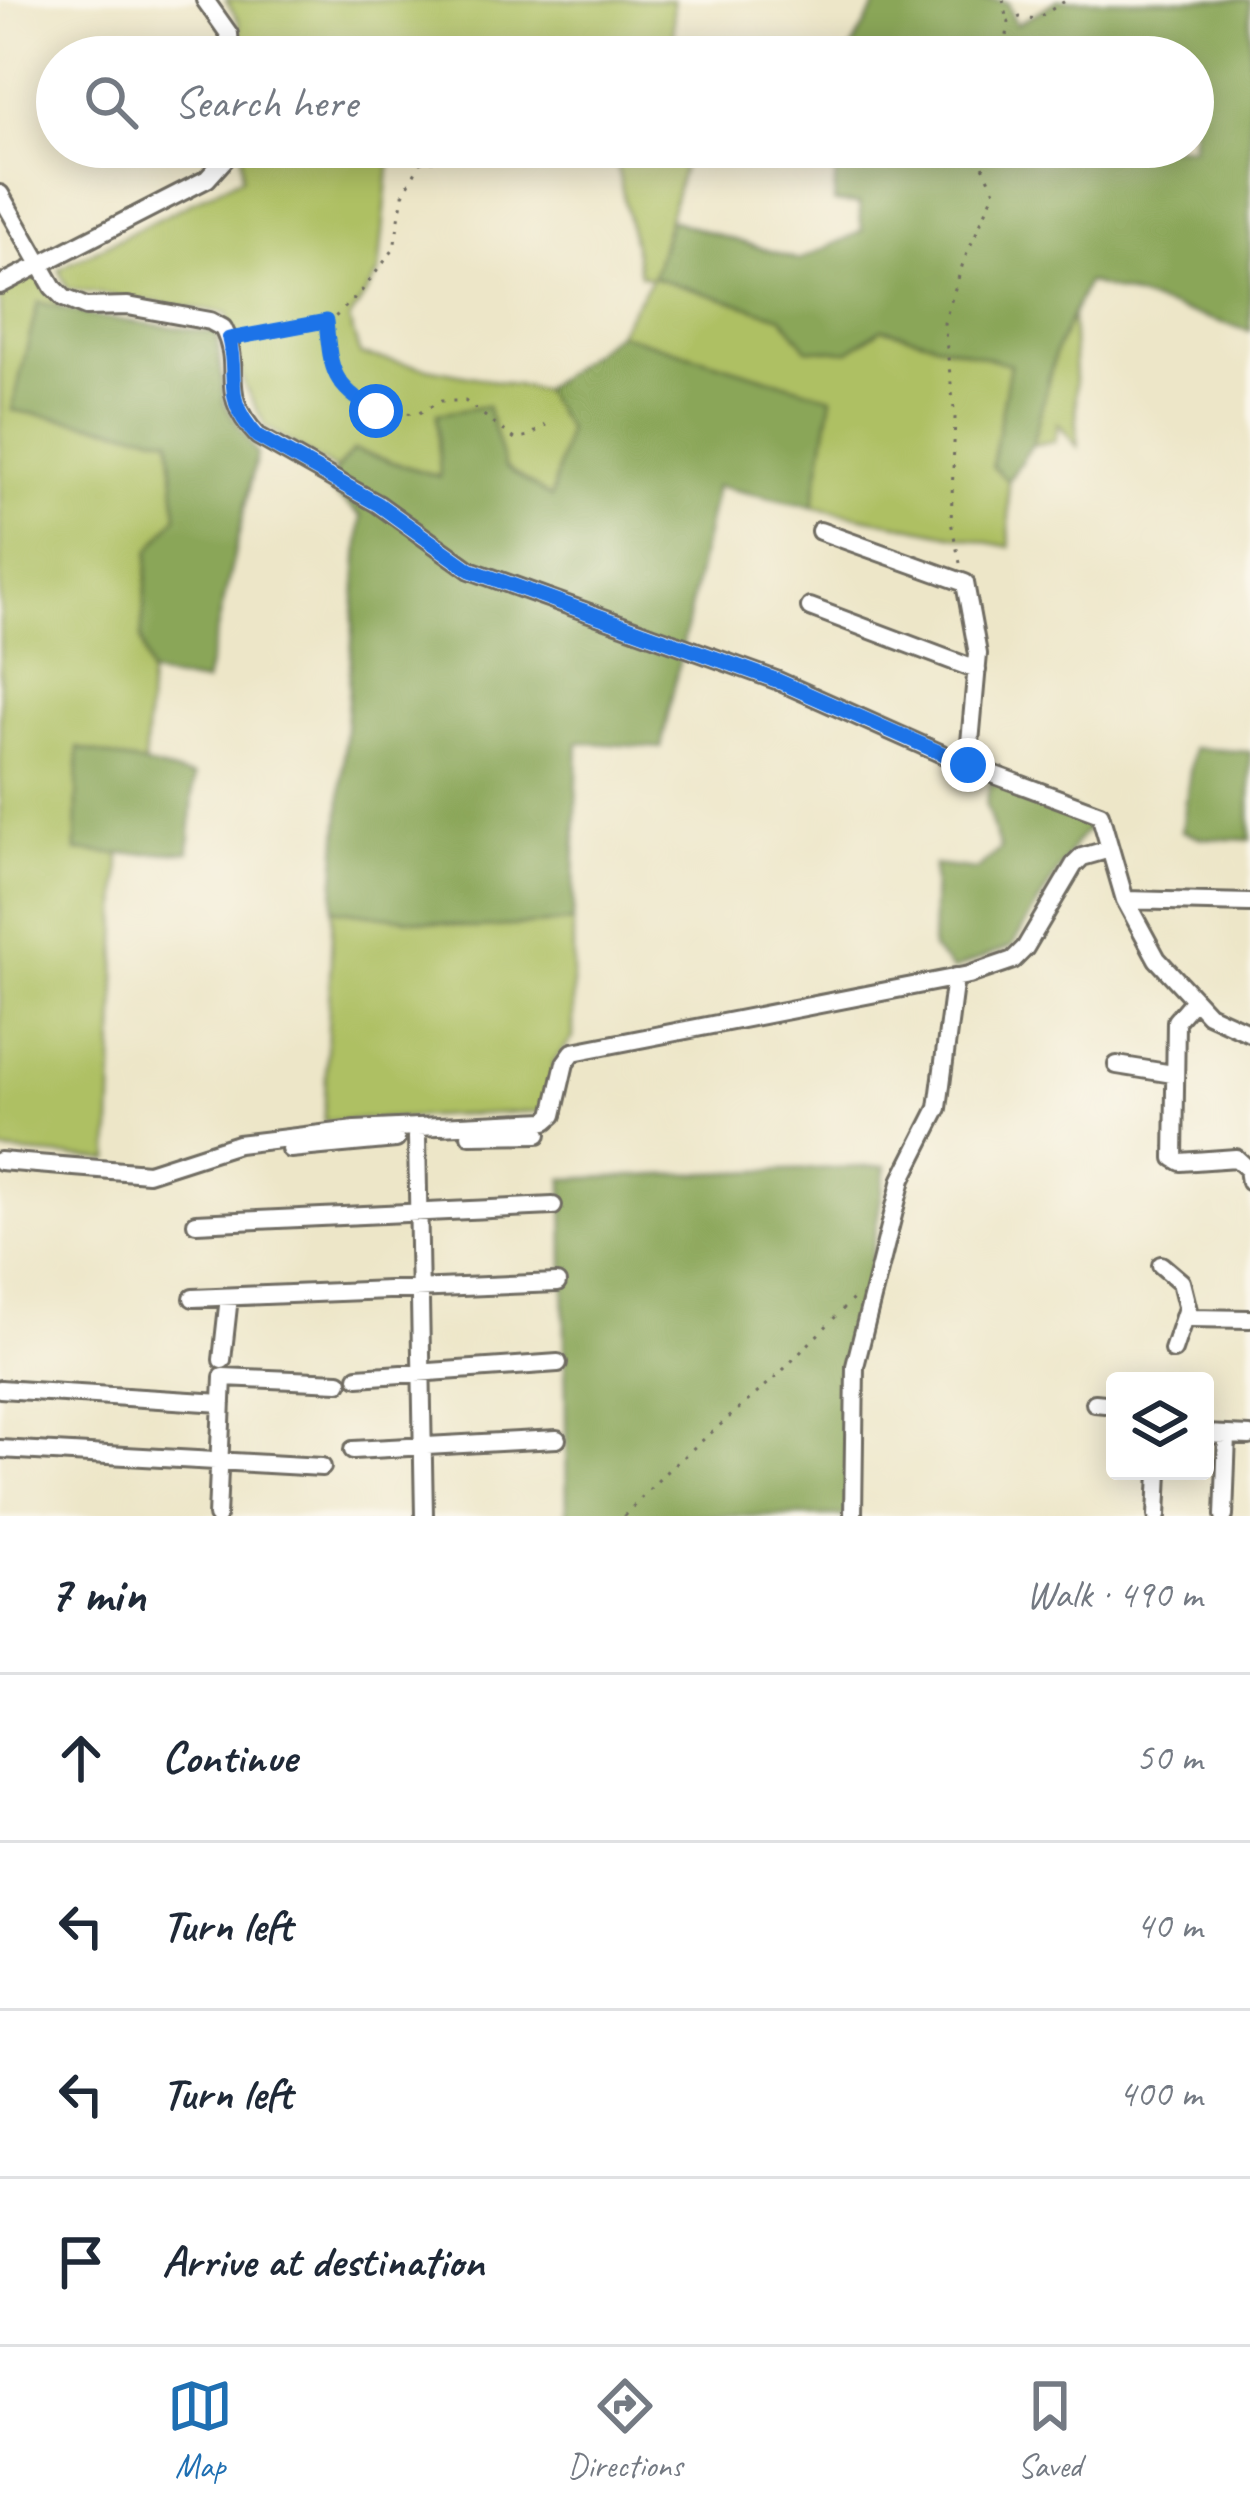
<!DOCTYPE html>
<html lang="en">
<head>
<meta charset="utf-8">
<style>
	body { margin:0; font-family:Caveat,sans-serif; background:#f6f6f7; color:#1f2937 }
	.controls { position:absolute; right:36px; bottom:36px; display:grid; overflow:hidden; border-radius:12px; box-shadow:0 6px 30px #0003 }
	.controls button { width:108px; height:108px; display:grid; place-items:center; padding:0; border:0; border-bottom:3px solid #e0e1e3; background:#fff; color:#1f2937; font:60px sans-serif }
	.stop { position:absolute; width:36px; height:36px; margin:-27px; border:9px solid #1a73e8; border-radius:50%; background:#fff }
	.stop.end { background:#1a73e8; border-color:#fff; box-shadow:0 3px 12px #0008 }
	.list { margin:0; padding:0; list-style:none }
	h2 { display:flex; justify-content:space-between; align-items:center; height:156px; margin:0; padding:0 48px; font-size:51px }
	h2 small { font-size:39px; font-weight:400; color:#747a83 }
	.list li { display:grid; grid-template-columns:78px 1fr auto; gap:36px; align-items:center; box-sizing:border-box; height:168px; padding:0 48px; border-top:3px solid #e0e1e3 }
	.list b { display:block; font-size:45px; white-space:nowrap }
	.list em { font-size:39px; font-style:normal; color:#747a83 }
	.icon { flex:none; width:66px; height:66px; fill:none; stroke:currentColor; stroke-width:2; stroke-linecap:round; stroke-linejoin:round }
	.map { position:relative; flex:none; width:1250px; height:1516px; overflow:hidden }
	.search { position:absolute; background:#fff; box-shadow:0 6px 30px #0003; left:36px; right:36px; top:36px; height:132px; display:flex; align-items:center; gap:30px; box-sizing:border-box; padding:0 42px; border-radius:66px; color:#747a83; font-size:45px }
	.sheet { height:828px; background:#fff }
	nav { display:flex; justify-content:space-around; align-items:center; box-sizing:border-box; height:168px; border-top:3px solid #e0e1e3; background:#fff; font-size:33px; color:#747a83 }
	nav a { display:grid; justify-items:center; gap:6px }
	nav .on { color:#1f6fb2 }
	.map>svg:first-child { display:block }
	.green { fill:#aec063; stroke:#6c7647; stroke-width:3 }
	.forest { fill:#8aa659; stroke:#5a6842; stroke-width:3 }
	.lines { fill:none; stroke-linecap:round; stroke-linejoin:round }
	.minor-casing { stroke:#6f6c62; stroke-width:22 }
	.path { stroke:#6f6c62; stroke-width:3; stroke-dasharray:3 9; stroke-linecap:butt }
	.minor { stroke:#fff; stroke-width:16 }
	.route { stroke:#1a73e8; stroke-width:15 }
</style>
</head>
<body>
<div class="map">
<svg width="1250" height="1516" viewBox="0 0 1250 1516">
	<rect width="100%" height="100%" fill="#fbf7ec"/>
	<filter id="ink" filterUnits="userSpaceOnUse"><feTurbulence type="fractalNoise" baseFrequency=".00833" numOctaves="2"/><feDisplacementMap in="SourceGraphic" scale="24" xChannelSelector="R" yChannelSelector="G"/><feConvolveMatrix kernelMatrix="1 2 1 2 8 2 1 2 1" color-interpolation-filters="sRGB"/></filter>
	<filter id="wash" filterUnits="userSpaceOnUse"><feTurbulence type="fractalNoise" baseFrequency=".004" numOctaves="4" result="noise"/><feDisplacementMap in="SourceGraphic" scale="48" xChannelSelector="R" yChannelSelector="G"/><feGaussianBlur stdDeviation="2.7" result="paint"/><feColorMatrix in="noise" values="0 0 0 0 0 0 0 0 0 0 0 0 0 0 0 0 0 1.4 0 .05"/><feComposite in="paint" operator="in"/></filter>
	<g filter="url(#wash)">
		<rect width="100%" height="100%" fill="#ede6c8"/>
		<path class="green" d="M226 0H673L674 57H240L239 22Z
			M242 147H391L379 273 349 320 360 355 542 390 568 429 551 498 505 467 441 477 354 450 336 470 266 427 244 385 227 313 68 289 59 269 242 177Z
			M607 147 688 148 653 277 782 317 849 351 882 328 1011 364 992 466 1008 481 1010 547 813 507 831 397 617 333 652 278 640 275 615 156Z
			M38 274 46 291 63 308 38 303 12 410 171 438 177 517 141 638 150 675 144 766 79 748 76 850 120 854 110 1160 0 1151V288Z
			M1072 315 1078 447 1058 423 1055 441 1032 445 1056 350Z
			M333 909 476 928 573 922V1038L554 1061 548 1111 324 1121Z"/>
		<path class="forest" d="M879 0H995L1008 3 1016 25 1058 0H1250V331L1087 282 1056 350 1032 445 1008 481 992 466 1010 364 882 328 849 351 807 349 782 317 653 277 670 220 799 260 862 231 859 204 834 202 837 147H1193V57H847Z
			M38 302 97 317 217 333 224 403 257 454 205 683 150 675 141 638 149 551 177 516 170 438 12 410Z
			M617 333 832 397 813 507 716 486 661 748 578 742 573 922 476 928 333 909 361 516 323 486 353 450 440 477 437 414 487 406 505 467 551 498 567 429 542 390Z
			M78 748 194 777 189 852 120 854 76 851Z
			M1193 748 1250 752V840L1202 838 1182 831Z
			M990 783 1072 809 1093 824 1076 842 1012 946 953 970 932 949 934 865 977 870 1000 849 986 805Z
			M886 1166 863 1309 847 1349V1516H567L563 1179Z"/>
	</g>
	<g filter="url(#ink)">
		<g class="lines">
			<defs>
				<path id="minor" d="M205 0 229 34 231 57
					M0 194 53 287 64 298 86 307 128 306 210 321 223 328C245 371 215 391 258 436L378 504 470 570 776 680 960 762 1100 814 1125 900 1157 959 1208 1014 1250 1033
					M0 285 207 179 225 159 229 147
					M820 531 965 583 978 654 968 765
					M810 607 977 670
					M1125 900 1250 903
					M1194 1000 1176 1021 1174 1158 1181 1162 1236 1158 1248 1169 1250 1182
					M1117 1065 1173 1074
					M470 1135 538 1134
					M417 1137 424 1516
					M290 1149 396 1139
					M0 1161 148 1173 238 1144 355 1130 546 1121 553 1115 565 1063 573 1052 969 975 1013 960 1025 948 1074 865 1082 857 1110 849
					M196 1223 553 1206
					M1161 1265 1181 1282 1190 1318 1250 1319
					M193 1298 557 1283
					M1173 1350 1186 1311
					M222 1360 229 1297
					M358 1377 558 1363
					M0 1389 222 1403
					M1095 1403 1115 1405
					M1205 1434 1250 1436
					M0 1449 322 1467
					M353 1450 557 1439
					M217 1516 223 1377 339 1382
					M853 1516 855 1366 902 1179 938 1108 955 977
					M1157 1516 1159 1471
					M1224 1516 1227 1435"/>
			</defs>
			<use href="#minor" class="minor-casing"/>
			<path class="path" d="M1003 0 1008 20
				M998 57 1005 49 1009 22 1020 17 1036 19 1067 0
				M326 321 330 368 344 392 376 411 417 414 441 401H465L515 439 529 436 546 425
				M242 336 301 328 334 318 360 293 394 249 403 195 420 163 480 152 514 153 530 147
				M960 563 951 522 955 418 944 323 964 260 995 191 974 147
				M624 1516 668 1470 777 1376 857 1295"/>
			<use href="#minor" class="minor"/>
		</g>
	</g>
	<g class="lines" filter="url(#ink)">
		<path class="route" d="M376 411C331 384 331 371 326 321L229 339C239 382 222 398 257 436L378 504 470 570 776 680 968 765"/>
	</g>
</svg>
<div class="controls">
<button><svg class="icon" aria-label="layers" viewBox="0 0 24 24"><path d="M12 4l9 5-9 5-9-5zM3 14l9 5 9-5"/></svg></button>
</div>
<div class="stop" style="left:376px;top:411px"></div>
<div class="stop end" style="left:968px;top:765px"></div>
<div class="search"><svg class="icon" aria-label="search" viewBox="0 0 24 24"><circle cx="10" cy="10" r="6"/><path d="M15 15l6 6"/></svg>Search here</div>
</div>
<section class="sheet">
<h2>7 min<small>Walk · 490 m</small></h2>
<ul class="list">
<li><svg class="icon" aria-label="ahead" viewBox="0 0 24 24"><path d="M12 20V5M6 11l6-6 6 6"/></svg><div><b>Continue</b></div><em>50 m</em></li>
<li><svg class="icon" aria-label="left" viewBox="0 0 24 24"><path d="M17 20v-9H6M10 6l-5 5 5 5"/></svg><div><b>Turn left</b></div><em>40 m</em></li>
<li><svg class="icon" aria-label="left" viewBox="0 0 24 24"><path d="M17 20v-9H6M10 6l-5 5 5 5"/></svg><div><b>Turn left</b></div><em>400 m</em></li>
<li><svg class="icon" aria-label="arrive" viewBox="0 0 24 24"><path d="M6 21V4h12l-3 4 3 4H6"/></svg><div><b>Arrive at destination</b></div></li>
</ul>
</section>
<nav>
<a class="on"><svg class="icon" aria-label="map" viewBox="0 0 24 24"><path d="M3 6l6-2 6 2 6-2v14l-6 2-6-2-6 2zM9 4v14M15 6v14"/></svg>Map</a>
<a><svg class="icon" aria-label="directions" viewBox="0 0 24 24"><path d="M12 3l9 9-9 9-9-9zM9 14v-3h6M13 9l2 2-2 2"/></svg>Directions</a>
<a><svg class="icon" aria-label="saved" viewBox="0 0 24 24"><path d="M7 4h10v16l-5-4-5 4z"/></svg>Saved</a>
</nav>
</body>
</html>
